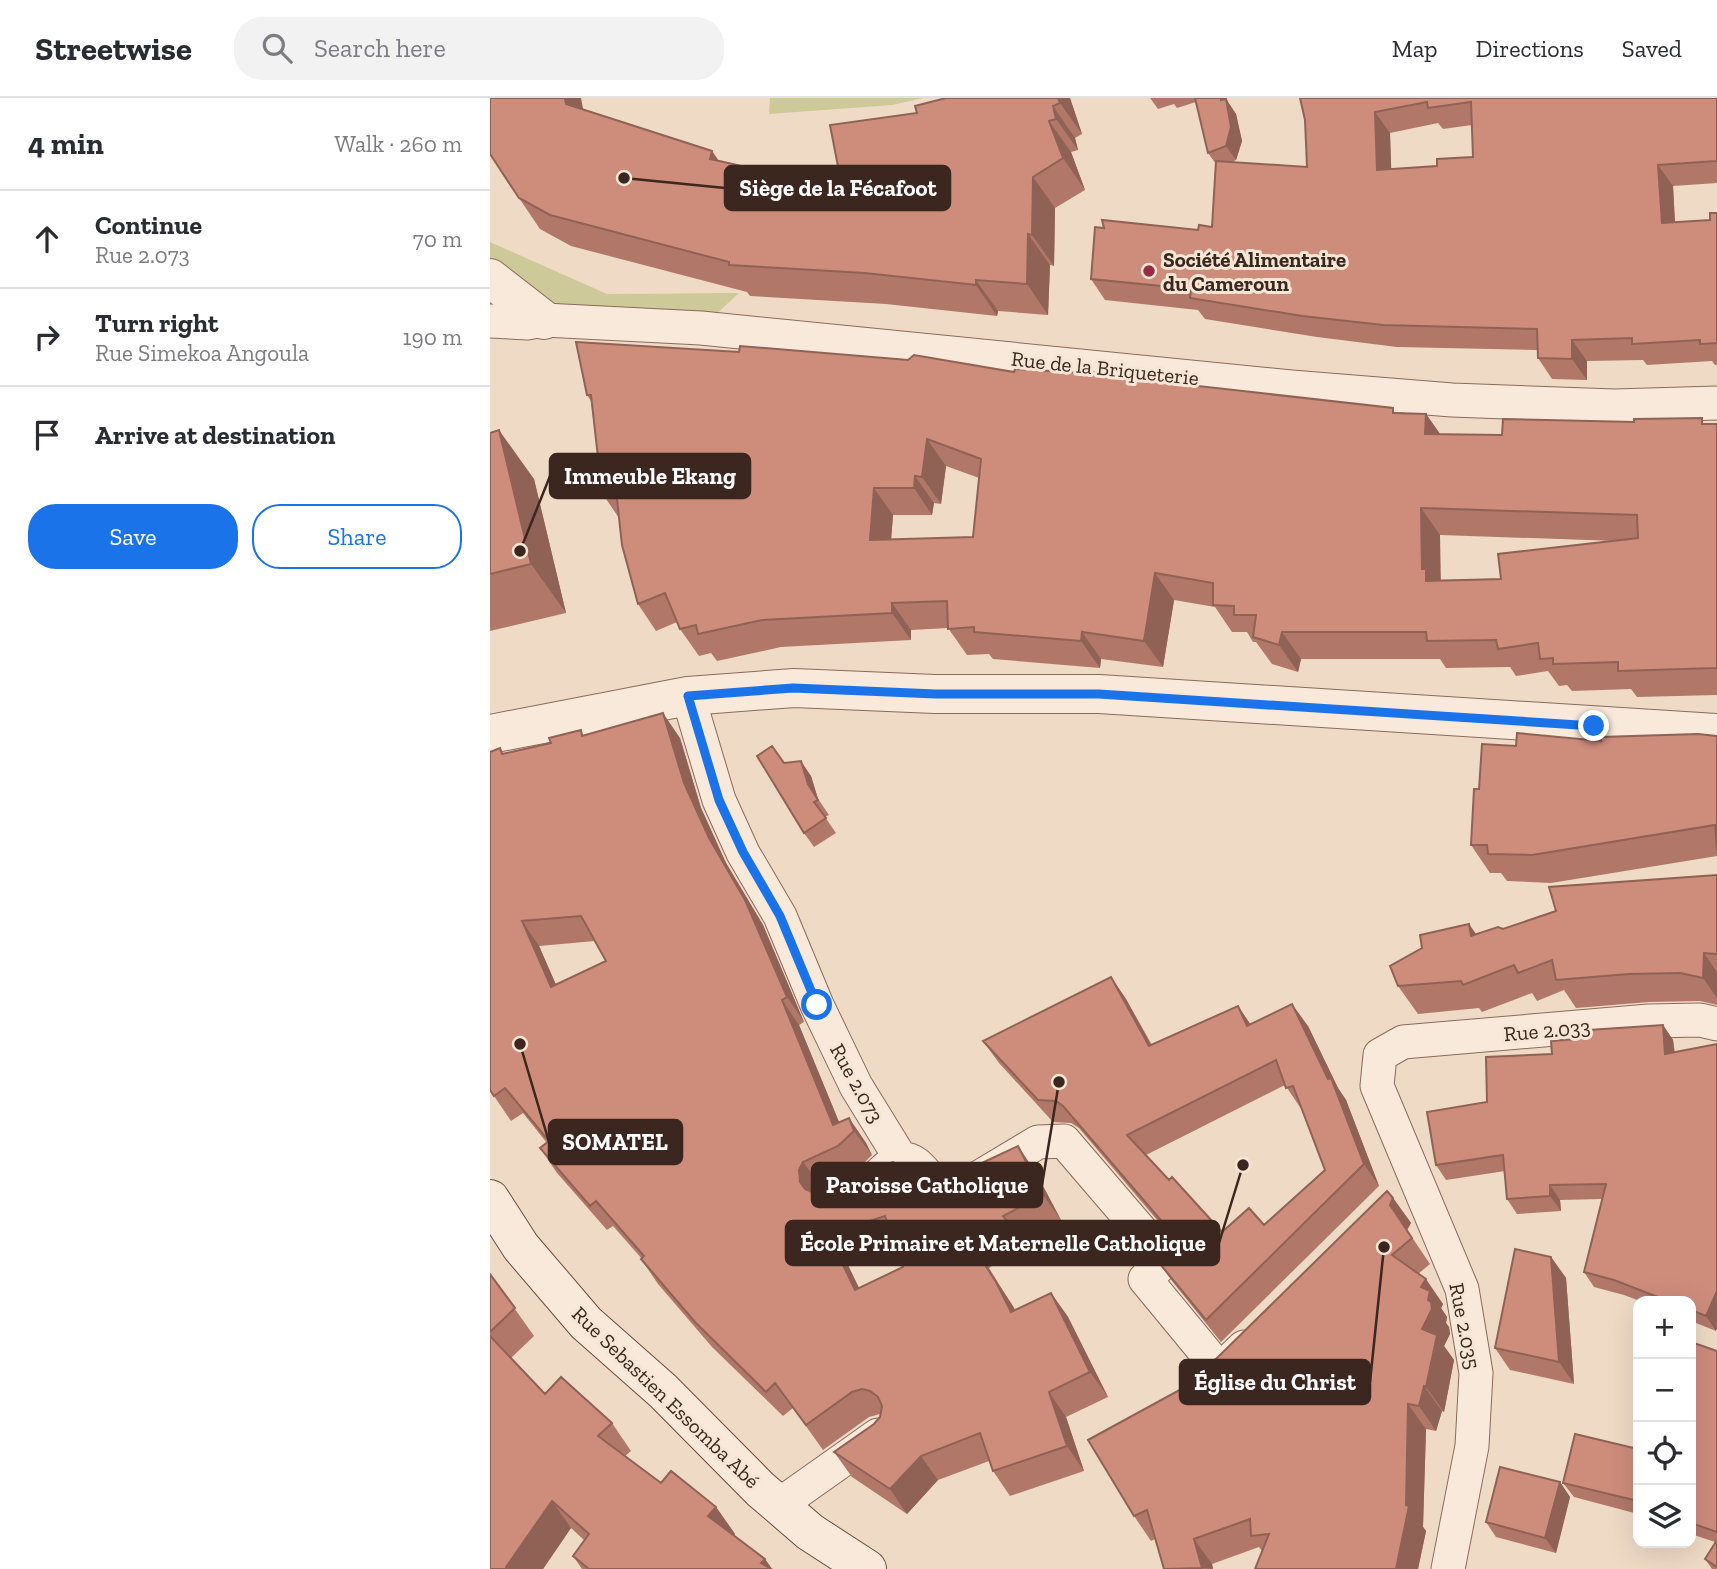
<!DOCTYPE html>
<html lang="en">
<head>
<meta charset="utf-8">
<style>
	body { margin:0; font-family:"Zilla Slab",serif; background:#f2f2f3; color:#2b2b33 }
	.controls { position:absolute; right:21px; bottom:21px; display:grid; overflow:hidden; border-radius:14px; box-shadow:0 7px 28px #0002 }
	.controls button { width:63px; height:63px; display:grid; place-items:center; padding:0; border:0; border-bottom:2px solid #e1e1e2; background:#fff; color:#2b2b33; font:35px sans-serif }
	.stop { position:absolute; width:21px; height:21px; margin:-16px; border:5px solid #1a73e8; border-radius:50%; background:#fff }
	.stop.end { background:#1a73e8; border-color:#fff; box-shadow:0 2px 7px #0008 }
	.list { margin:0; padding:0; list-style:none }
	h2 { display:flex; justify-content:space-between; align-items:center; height:91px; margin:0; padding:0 28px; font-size:30px }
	h2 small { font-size:23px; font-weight:400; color:#7c7c81 }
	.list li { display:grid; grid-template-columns:46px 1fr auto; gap:21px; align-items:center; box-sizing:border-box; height:98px; padding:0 28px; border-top:2px solid #e1e1e2 }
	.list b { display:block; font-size:26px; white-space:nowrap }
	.list p { margin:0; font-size:23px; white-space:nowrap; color:#7c7c81 }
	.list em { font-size:23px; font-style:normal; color:#7c7c81 }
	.actions { display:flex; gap:14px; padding:21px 28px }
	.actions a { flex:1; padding:16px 0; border:2px solid #1a73e8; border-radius:28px; text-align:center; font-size:24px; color:#1a73e8 }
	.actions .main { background:#1a73e8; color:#fff }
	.icon { flex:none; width:38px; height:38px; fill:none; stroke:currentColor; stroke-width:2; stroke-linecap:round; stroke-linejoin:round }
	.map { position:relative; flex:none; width:1227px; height:1471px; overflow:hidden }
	header { display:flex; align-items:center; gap:42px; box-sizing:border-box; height:98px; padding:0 35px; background:#fff; border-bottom:2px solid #e1e1e2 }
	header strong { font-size:33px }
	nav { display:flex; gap:38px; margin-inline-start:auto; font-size:24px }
	.search { width:490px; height:63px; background:#f2f2f3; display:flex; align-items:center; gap:18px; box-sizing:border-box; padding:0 24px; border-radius:28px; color:#7c7c81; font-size:26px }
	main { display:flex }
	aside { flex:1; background:#fff }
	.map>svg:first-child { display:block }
	.green { fill:#cec999 }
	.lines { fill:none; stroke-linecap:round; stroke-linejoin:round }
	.minor-casing { stroke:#8b6a5b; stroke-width:35 }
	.tertiary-casing { stroke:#8b6a5b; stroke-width:40 }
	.secondary-casing { stroke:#6d4c3e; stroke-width:40 }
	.minor { stroke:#f9e9da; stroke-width:33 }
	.tertiary { stroke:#f9e9da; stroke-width:38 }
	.secondary { stroke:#f9e9da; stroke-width:38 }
	.wall { fill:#b1786a; fill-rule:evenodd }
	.shaded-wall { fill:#906256 }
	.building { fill:#ce8c7b; stroke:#906256; stroke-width:2; fill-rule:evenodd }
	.route { stroke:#1a73e8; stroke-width:9 }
	.poi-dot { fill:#9b2a43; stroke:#f6e6d6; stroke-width:2.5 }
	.labels { text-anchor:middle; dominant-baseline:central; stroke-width:6; stroke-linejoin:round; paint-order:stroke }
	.poi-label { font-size:21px; font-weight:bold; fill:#3b271f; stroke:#f6e6d6; text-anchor:start }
	.street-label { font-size:21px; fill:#3b271f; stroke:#f6e6d6 }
	.leader { fill:none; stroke:#3b271f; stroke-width:2.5 }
	.callout-dot { fill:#3b271f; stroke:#f6e6d6; stroke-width:2.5 }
	.callout { fill:#3b271f; stroke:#3b271f; stroke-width:2.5 }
	.callout-label { font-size:23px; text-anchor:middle; font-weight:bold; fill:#fff }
</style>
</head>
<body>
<header>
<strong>Streetwise</strong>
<div class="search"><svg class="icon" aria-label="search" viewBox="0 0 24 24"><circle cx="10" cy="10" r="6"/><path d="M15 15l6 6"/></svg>Search here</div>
<nav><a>Map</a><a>Directions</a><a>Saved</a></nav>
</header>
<main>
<aside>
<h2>4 min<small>Walk · 260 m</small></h2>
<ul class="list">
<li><svg class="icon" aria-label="ahead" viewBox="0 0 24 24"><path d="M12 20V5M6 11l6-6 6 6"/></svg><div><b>Continue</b><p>Rue 2.073</p></div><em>70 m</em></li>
<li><svg class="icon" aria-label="right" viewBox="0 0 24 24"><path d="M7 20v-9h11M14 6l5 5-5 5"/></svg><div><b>Turn right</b><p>Rue Simekoa Angoula</p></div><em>190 m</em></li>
<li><svg class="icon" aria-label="arrive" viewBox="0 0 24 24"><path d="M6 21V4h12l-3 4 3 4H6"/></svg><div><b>Arrive at destination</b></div></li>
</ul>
<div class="actions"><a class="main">Save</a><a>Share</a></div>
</aside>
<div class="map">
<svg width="1227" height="1471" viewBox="0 0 1227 1471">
	<rect width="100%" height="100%" fill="#efdac6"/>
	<path class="green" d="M280 0H433L402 7 279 16Z
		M0 144 117 196 249 195 211 230 0 223Z"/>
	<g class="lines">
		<defs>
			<path id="minor" d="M0 223 37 225 54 222 211 230 801 289 962 302 1124 308 1227 305
				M198 598 229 702 253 755 290 818 327 907 366 988 411 1061
				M368 1093C383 1087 398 1062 413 1061 436 1061 439 1097 468 1092L548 1044 574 1043 676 1162 655 1181 730 1272 754 1249
				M289 1407 388 1337
				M958 1471 982 1348 986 1275 972 1191 887 988 890 957 913 944 1159 923 1210 922 1227 926"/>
			<path id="tertiary" d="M0 180 54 222
				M0 636 198 598 304 590 445 596H609L1227 635"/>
			<path id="secondary" d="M0 1101 31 1149 96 1225 173 1293 270 1391 320 1434 377 1471"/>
		</defs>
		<use href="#minor" class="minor-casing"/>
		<use href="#tertiary" class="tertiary-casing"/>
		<use href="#secondary" class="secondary-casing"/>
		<use href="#minor" class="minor"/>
		<use href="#tertiary" class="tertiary"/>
		<use href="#secondary" class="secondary"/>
	</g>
	<path class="wall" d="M456 0H580L592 36 585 40 588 52 581 54 595 92 565 110 564 168 560 167 558 217 508 213 507 218 396 206 260 198 257 194 81 148 50 131 29 100 93 12 222 53 228 62 315 82 351 84 427 15Z
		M660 0H736L738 4 746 16 752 43 746 62 742 64 817 69 815 22 810 0H1227V85L1183 88 1185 124 1220 122 1227 115V267H1225L1222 263 1157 267 1153 262 1097 263V282L1062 281 1048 260 1047 252 907 249 827 239 715 221 708 212 615 202 601 181 614 130 708 132 722 129 726 66 718 55 706 4 687 10 684 6 668 11ZM948 25 953 31 982 27 983 59 947 68 901 71 900 35Z
		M524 274 645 284 907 315 936 316 950 336 1012 337 1227 326V597L1147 599 1141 591 1082 593 1077 587 1069 588 1058 573 1026 578 1020 569 956 570 950 561H811L808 574 782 566 766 544H763L757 534H742L725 509 684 502 673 569 611 561 610 570 503 561 499 556 477 557 458 530 421 532V542L291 549 227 563 221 555 209 558 190 531 187 524 166 533 148 506 129 420 112 395 101 303 97 297ZM456 368 489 380 483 439 401 441 403 417H442L444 405 451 406ZM950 437 1126 443 1011 481 950 482Z
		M0 335 44 381 76 515 0 533Z
		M94 637 190 640 211 710 236 765 273 827 314 924 309 927 349 1024 359 1020 376 1045 382 1057 366 1073 331 1088 327 1095 425 1082 440 1087H451L545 1073 571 1122 531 1142 534 1148 499 1170 525 1212 561 1195 578 1219 618 1299 576 1319 594 1373 520 1398 503 1373 499 1363 448 1382 417 1416 362 1379 344 1354 384 1326 390 1319V1316L379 1319 333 1352 303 1310 293 1318 222 1249 168 1186 151 1161H152L123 1128 117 1132 67 1075 50 1050 57 1045 33 1015 21 1023 4 998 10 650 14 656ZM105 843 116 863 66 887 49 848ZM405 1145 413 1169 369 1190 355 1161Z
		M1227 638V758L1061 785 1017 783 1011 775H1000L981 747 989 691 1026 648 1111 643Z
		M294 665 321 678 328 701 339 717 335 719 346 735 324 749 314 735Z
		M1227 777V907L1210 903 1159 904 1086 910 1074 892 1047 903 1042 895 992 914 989 910 928 916 908 888 986 836 1013 831Z
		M621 879 636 901 662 947 748 908 760 926 818 928 848 990 856 1002 889 1088 731 1244 682 1183 666 1161 679 1145V1136L589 1030 581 1025 563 1024 509 965 493 943ZM795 987 812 1012 835 1072 774 1127 732 1134 679 1082 656 1057Z
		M1173 927 1183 942 1226 1233 1201 1223V1203H1150L1134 1197 1104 1189 1094 1174 1112 1101 1070 1102 1071 1113 1027 1116 1017 1101 1015 1073 956 1082 946 1067 997 1004 1062 956 1086 941Z
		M903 1100 921 1125 917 1132 940 1166 928 1176 953 1206 951 1210 957 1219 956 1225 959 1229 960 1236 954 1248 964 1262 954 1314 952 1313 946 1333 936 1331 933 1429 936 1433 928 1471H765L772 1453 769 1449 722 1466 723 1471H674L665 1441 661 1443 644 1418 697 1288 717 1265 726 1261Z
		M1061 1159 1076 1180 1084 1286 1020 1272 1005 1250Z
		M0 1176 44 1238 21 1260 55 1296 122 1325 141 1353 135 1358 171 1385 226 1409 245 1436 244 1438 275 1461 282 1471H92L83 1458 94 1442 81 1430 53 1471H0Z
		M1201 1244 1227 1253V1471H1222L1215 1461 1225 1444 1201 1436Z
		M1148 1351V1416L1084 1399 1073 1385Z
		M1070 1384 1080 1399 1066 1455 1006 1439 996 1424Z"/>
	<path class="shaded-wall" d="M75 0H91L98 37 76 6Z
		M568 0H580L592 36 570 5Z
		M731 0H736L738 4 746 16 752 43 746 62 736 48Z
		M563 8 585 40 588 52 566 21Z
		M885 14 900 35 902 93 887 72Z
		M559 23 581 54 595 92 573 60Z
		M222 53 243 84 220 61Z
		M1168 67 1183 88 1186 146 1172 125Z
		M543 79 565 110 564 168 542 137Z
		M538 136 560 167 558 217 537 186Z
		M486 182 508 213 507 218 486 187Z
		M1082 242 1097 263V282L1082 261Z
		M936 316 955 343 935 336Z
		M9 332 44 381 76 515 41 466Z
		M437 341 456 368 451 406 432 379Z
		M425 378 444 405 442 417 424 390Z
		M384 390 403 417 399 469 380 442Z
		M931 410 950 437 951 491 936 483 932 471Z
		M665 475 684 502 673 569 654 543Z
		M402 505 421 532V542L402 515Z
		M592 534 611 561 610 570 591 543Z
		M792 534 811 561 808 574 789 547Z
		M173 615 190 640 211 710 236 765 273 827 314 924 297 899 219 740 194 685Z
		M311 663 321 678 328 701 339 717 318 686Z
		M32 823 49 848 78 914 61 889Z
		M979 826 998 853 981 838Z
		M1214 855 1227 874V900L1213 880Z
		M621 879 636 901 674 971 659 948Z
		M292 902 309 927 356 1041 343 1027Z
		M802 906 818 928 848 990 856 1002 889 1088 874 1066 838 981Z
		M748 908 763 930 757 928Z
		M1173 927 1183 942 1186 971 1175 956Z
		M359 1020 376 1045 382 1057 364 1033Z
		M528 1048 545 1073 571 1122 553 1097Z
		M313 1064 331 1088 326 1097 327 1108 310 1084 309 1072Z
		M1060 1087 1070 1102 1071 1113 1060 1098Z
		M903 1100 921 1125 917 1132 940 1166 900 1107Z
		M338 1136 355 1161 382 1217 365 1192Z
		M481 1145 523 1208 539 1239 521 1214Z
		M1061 1159 1076 1180 1084 1286 1069 1264Z
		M936 1181 953 1206 951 1210 957 1219 956 1225 959 1229 960 1236 954 1248 964 1262 954 1314 936 1289 932 1231 931 1189Z
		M1227 1193V1231L1226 1233 1216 1218Z
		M561 1195 578 1219 618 1299 600 1274Z
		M934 1288 952 1313 946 1333 929 1308Z
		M559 1294 576 1319 594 1373 577 1348Z
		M918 1306 936 1331 933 1429 936 1433 928 1471H906L916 1407Z
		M431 1358 448 1382 417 1416 400 1391Z
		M1070 1384 1080 1399 1066 1455 1055 1440Z
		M62 1403 81 1430 53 1471H16V1469Z
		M226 1409 245 1436 237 1445 218 1418Z
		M704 1441 722 1466 723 1471 712 1470Z
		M275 1461 282 1471 271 1465Z"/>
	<path class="building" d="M0 0H75L76 6 222 53 220 61 315 82 351 84 340 27 427 15 425 8 456 0H568L570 5 563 8 566 21 559 23 573 60 543 79 542 137 538 136 537 186 486 182V187L375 175 239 167V164L60 117 29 100 0 56Z
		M705 0H731V2L736 1 741 29 736 48 718 55Z
		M810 0H1227V63L1168 67 1172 125 1220 122V115H1227V245L1210 246V242L1142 246V240L1082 242V261L1048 260 1047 231 893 227 812 218 700 200 701 191 601 181 605 129 614 130 612 122 708 132 709 127 722 129 726 63 817 69 815 22ZM937 4 938 10 981 4 983 59 947 61V68L887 72 885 14Z
		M86 244 249 254 250 248 418 262 424 257 524 274 525 271 595 275V272L645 284 646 281 903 310V315L936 316 935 336 1012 337 1013 321 1144 324V321L1212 320V326H1227V570L1128 573V564L1063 566V560L1050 561 1048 545 1008 551 1006 542 937 543 936 534H792L789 547 763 539 766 517H744V508L723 507V485L665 475 654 543 592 534 591 543 484 534V529L458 531 457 503 402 505V515L272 522 208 536 206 527 190 531 175 495 148 506 132 447 126 392 112 395 101 297H97ZM437 341 491 361 483 439 380 442 384 390H424L425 378 432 379ZM931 410 1147 417 1148 440 1008 456 1011 481 936 483V471H932Z
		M9 332 41 466 0 476V335Z
		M173 615 194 685 219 740 255 802 297 899 292 902 343 1027 359 1020 364 1033 348 1048 313 1064 309 1072 310 1084 315 1091 324 1095H334L364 1084 381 1071 403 1064 425 1082 440 1087H451L461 1084 494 1064 528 1048 553 1097 513 1118 517 1123 481 1145 506 1184 521 1214 561 1195 600 1274 559 1294 577 1348 503 1373 490 1335 431 1358 400 1391 344 1354 384 1326 390 1319 392 1308 388 1299 380 1293 372 1291 362 1294 316 1327 285 1285 276 1294 205 1224 151 1161 154 1158 106 1103 100 1108 50 1050 59 1043 15 990 4 998 0 992V654L10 650 12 656 61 645 59 640 91 632 92 638ZM91 818 116 863 61 889 32 823ZM395 1118 413 1169 365 1192 338 1136Z
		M1027 635 1111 643V639L1208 636 1227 638V753L1225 727 1042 757 998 756 997 747H981L984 691H989L992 646 1026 648Z
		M282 648 294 665 311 663 318 686 328 702 324 704 336 720 314 735 267 658Z
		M1227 777V856L1214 855 1213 880 1190 875 1139 876 1066 882 1062 862 1028 875 1024 867 973 887 971 883 908 888 900 868 932 850 930 837 979 826 981 838 1008 829 1013 831 1066 813 1059 789Z
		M621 879 659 948 748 908 757 928 802 906 838 981 841 980 874 1066 716 1222 666 1161 679 1145V1136L675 1127 573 1008 566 1003 548 1002 493 943ZM786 962 796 990 803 988 835 1072 774 1127 759 1110 732 1134 682 1079 679 1082 637 1037Z
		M1173 927 1175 956 1227 946V1193L1216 1218 1201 1212V1203H1178L1124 1182 1094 1174 1116 1086 1060 1087V1098L1017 1101 1013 1057 946 1067 937 1014 997 1004 996 959 1062 956 1061 943 1086 941 1084 933Z
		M897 1093 903 1100 900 1107 922 1140 902 1157 936 1181 931 1189 940 1193 938 1202 941 1204 942 1211 932 1231 947 1237 936 1289 934 1288 929 1308 918 1306 916 1407 919 1408 906 1471H765L779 1436 761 1438 760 1421 704 1441 712 1470 674 1471 657 1412 644 1418 598 1342 697 1288 690 1269 704 1264 717 1265 726 1261Z
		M1025 1151 1061 1159 1069 1264 1005 1250Z
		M0 1176 25 1210 0 1234Z
		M0 1238 55 1296 71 1279 122 1325 108 1338 171 1385 181 1373 226 1409 218 1418 275 1461 271 1465 281 1471H99L83 1458 99 1436 62 1403 16 1469V1471H0Z
		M1201 1244 1227 1253V1434L1201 1425Z
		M1085 1336 1148 1351V1403L1073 1385Z
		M1010 1369 1070 1384 1055 1440 996 1424Z
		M1227 1442V1469L1215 1461Z"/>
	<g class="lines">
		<path class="route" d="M327 907 290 818 253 754 229 702 198 598 303 590 446 596H609L1104 628"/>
	</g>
	<circle class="poi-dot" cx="659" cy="173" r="7"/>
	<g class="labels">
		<g class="poi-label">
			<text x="673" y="161">Société Alimentaire<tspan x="673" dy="24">du Cameroun</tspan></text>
		</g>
		<g class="street-label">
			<text transform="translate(615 270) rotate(6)">Rue de la Briqueterie</text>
			<text transform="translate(1057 932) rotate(-5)">Rue 2.033</text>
			<text transform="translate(367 985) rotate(61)">Rue 2.073</text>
			<text transform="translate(975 1228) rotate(79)">Rue 2.035</text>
			<text transform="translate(176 1299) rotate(44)">Rue Sebastien Essomba Abé</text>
		</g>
	</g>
	<path class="leader" d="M134 80L235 90M30 453L60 378M30 946L59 1044M569 984L552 1087M753 1067L729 1145M894 1149L880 1284"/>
	<g class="callout-dot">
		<circle cx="134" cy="80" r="7"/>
		<circle cx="30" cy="453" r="7"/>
		<circle cx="30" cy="946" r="7"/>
		<circle cx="569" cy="984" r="7"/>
		<circle cx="753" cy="1067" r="7"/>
		<circle cx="894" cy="1149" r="7"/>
	</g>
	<g class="callout">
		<rect x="235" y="68" width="225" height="44" rx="7"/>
		<rect x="60" y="356" width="200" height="44" rx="7"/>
		<rect x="59" y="1022" width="133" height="44" rx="7"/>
		<rect x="322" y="1065" width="230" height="44" rx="7"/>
		<rect x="296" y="1123" width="433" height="44" rx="7"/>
		<rect x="690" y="1262" width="190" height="44" rx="7"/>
	</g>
	<g class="callout-label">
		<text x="348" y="98">Siège de la Fécafoot</text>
		<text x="160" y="386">Immeuble Ekang</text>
		<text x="125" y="1052">SOMATEL</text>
		<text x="437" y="1095">Paroisse Catholique</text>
		<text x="513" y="1153">École Primaire et Maternelle Catholique</text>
		<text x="785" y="1292">Église du Christ</text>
	</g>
</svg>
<div class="controls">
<button>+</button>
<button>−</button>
<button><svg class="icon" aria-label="locate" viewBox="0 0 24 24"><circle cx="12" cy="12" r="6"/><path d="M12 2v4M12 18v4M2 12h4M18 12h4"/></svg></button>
<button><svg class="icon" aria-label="layers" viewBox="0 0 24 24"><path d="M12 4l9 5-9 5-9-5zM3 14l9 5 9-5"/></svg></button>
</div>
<div class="stop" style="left:327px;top:907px"></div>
<div class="stop end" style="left:1104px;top:628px"></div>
</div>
</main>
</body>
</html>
